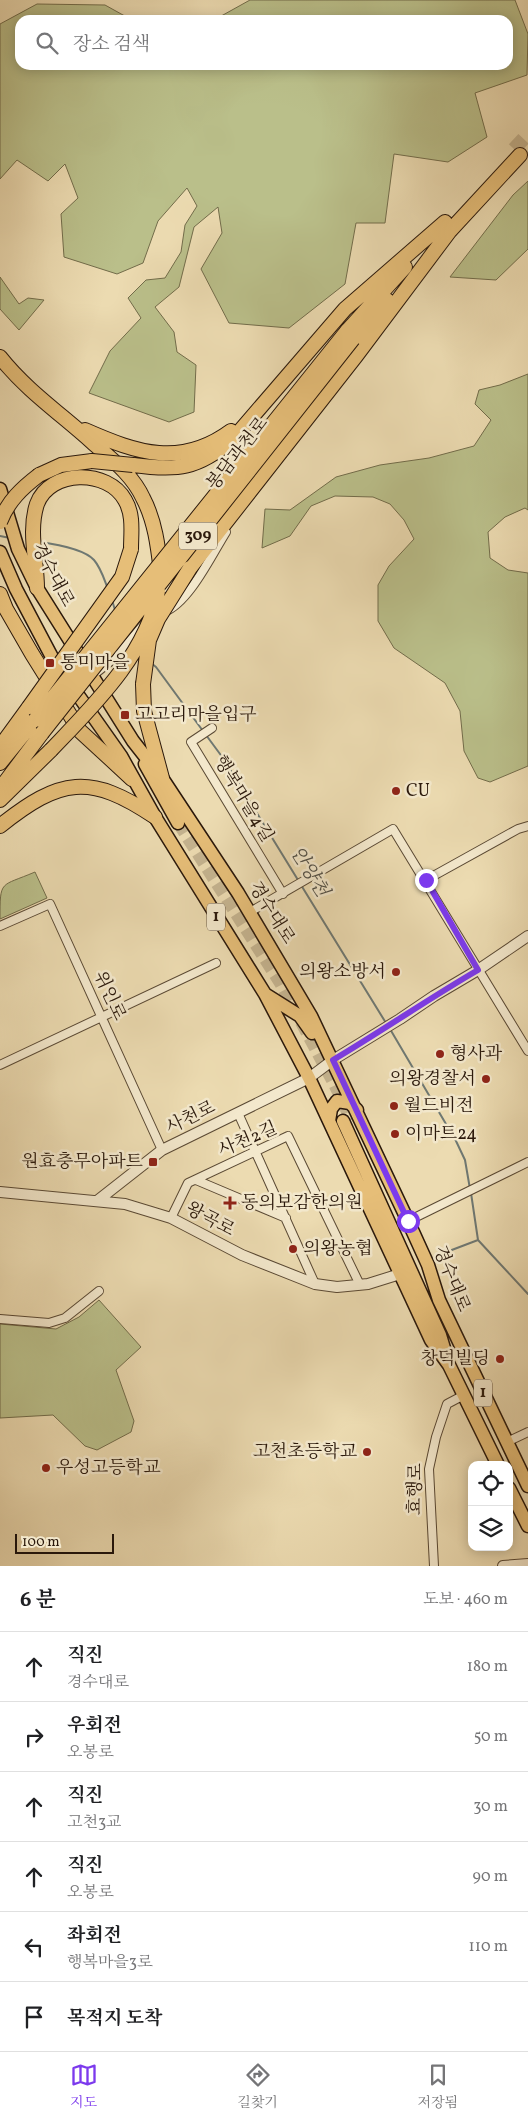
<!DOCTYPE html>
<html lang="ko">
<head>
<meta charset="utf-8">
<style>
	body { margin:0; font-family:Vollkorn,"Noto Serif KR",serif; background:#f6f6f6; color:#202124 }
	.controls { position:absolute; right:15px; bottom:15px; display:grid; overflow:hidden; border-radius:10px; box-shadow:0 2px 12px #0003 }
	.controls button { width:45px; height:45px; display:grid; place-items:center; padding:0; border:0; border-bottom:1px solid #e0e0e0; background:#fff; color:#202124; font:25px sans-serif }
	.scale { position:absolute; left:15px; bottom:12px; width:99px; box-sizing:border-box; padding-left:5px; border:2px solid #2a180b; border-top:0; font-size:14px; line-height:18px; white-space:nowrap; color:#2a180b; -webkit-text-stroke:4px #f3e8cc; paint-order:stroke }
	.stop { position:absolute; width:15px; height:15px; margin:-11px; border:4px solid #7c3aed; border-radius:50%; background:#fff }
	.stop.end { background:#7c3aed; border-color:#fff; box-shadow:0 1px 5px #0008 }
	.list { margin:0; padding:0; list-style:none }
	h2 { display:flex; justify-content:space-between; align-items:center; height:65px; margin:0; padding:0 20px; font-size:21px }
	h2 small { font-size:16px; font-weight:400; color:#757577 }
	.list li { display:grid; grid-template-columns:32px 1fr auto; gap:15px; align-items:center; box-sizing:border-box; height:70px; padding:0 20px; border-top:1px solid #e0e0e0 }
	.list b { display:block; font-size:19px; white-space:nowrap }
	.list p { margin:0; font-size:16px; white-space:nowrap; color:#757577 }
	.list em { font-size:16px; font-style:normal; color:#757577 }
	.icon { flex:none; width:28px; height:28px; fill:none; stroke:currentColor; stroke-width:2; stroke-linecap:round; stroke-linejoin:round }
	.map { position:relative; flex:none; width:528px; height:1566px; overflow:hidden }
	.search { position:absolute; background:#fff; box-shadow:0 2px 12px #0003; left:15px; right:15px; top:15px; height:55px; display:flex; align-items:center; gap:12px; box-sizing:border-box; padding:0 18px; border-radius:15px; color:#757577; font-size:19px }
	.sheet { height:485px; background:#fff }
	nav { display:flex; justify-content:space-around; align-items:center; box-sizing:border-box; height:70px; border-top:1px solid #e0e0e0; background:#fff; font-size:14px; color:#757577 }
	nav a { display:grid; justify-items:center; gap:2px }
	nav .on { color:#7c3aed }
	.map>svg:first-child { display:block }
	.green { fill:#babf8a; stroke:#726c4a }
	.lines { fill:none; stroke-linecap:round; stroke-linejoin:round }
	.stream { stroke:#6f7872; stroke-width:2 }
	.primary-tunnel { stroke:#c5b490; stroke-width:12; stroke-dasharray:12 6; stroke-linecap:butt }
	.trunk-tunnel { stroke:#c5b490; stroke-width:14; stroke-dasharray:14 7; stroke-linecap:butt }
	.minor-casing { stroke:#5a4934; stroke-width:10 }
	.tertiary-casing { stroke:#5a4934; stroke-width:12 }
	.primary-casing { stroke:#2a180b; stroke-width:15 }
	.trunk-casing { stroke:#2a180b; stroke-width:16 }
	.minor { stroke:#f3e8cc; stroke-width:8 }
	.tertiary { stroke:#f3e8cc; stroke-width:10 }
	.primary { stroke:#e6be78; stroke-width:12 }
	.trunk { stroke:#e6be78; stroke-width:14 }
	.trunk-bridge-casing { stroke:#2a180b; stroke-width:16; stroke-linecap:butt }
	.trunk-bridge { stroke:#e6be78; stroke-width:14 }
	.route { stroke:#7c3aed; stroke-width:6 }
	.poi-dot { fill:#8f2418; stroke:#f3e8cc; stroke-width:2 }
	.labels { text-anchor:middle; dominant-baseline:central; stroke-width:5; stroke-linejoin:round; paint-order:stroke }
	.shield { fill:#f3e8cc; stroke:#665645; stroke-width:1 }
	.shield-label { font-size:16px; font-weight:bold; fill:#2a180b }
	.street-label { font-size:18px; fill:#2a180b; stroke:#f3e8cc }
	.poi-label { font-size:18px; fill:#2a180b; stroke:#f3e8cc; text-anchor:start }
	.water-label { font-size:19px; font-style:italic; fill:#525047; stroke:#f3e8cc }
</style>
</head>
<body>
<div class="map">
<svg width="528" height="1566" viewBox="0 0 528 1566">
	<rect width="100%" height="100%" fill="#ecdbb1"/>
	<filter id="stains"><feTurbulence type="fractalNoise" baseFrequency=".004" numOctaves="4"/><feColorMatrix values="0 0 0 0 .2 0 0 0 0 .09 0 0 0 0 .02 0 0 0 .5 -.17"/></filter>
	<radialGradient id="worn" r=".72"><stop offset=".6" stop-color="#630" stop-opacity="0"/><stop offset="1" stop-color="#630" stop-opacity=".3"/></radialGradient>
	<path class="green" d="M250 0H515L528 34 527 75 475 93 487 137 448 162 394 154 385 223H356L345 284 289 328 229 323 201 269 222 233 218 207 194 227 179 287 155 307 174 332 177 352 196 365 194 412 169 422 89 393 110 351 141 318 128 298 146 280 165 278 181 252 185 225 197 206 187 188 158 221 143 263 117 274 64 257 61 214 78 198 65 164 48 181 17 160 0 179V24L37 4 105 5 132 20H20V65H508V20H214Z
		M528 181V249L496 280 450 277 513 195Z
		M0 277 19 304 28 298 44 300 19 330 0 309Z
		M528 374V510L525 508 505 517 488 532 490 558 508 570 528 573V766L490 782 478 778 464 751 460 711 445 683 394 648 378 621V585L389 566 414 539 404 520 390 504 373 497 335 496 311 506 290 536 262 548 265 509 290 510 336 477 380 465 429 458 474 446 491 420 475 404 479 390 500 385Z
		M35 872 47 898 0 919C0 879 0 887 35 872Z
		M99 1300 141 1347 116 1370 134 1421 131 1432 97 1450 85 1446 53 1415 0 1418V1324L56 1329 79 1317Z"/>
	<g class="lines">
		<path class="stream" d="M0 536 10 538
			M39 542C54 544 84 549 94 560 101 568 104 579 108 589
			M112 600 115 610
			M151 663 156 667 203 731
			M206 735 223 758 298 880
			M301 885 386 1023
			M390 1029 456 1141 465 1160 470 1189
			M471 1193 478 1240 528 1294
			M436 1256 478 1240"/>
		<path class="primary-tunnel" d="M178 823 280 983 334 1084 351 1120"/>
		<path class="trunk-tunnel" d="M514 149 528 134"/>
		<defs>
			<path id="minor" d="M164 612C189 603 212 554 226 532
				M96 673 117 656 145 623
				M212 728 191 742 283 894
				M426 880 518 829 528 826
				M250 912 393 829 528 1051
				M0 926 50 904 162 1150
				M0 1065 216 963
				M238 1113 315 1284
				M196 1180 286 1218
				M171 1218 188 1183 288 1136 360 1285
				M408 1221 528 1162
				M0 1319 49 1323 65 1318 99 1291
				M507 1442 528 1432
				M434 1566 429 1469 436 1437 447 1404 464 1395"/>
			<path id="tertiary" d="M0 1192 125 1204 171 1218 242 1255 315 1284 337 1287 368 1284 400 1274
				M97 1201 162 1150 309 1078 333 1060 400 1019 434 996 478 970 528 936
				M503 1566 528 1564"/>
			<path id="primary" d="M0 489 18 549 37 588 133 741 162 778 238 893 311 1016 408 1221 428 1265 439 1300 528 1486
				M0 552 16 589 54 661 121 756 155 817 265 994 309 1078 431 1340 449 1365 498 1465
				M145 764 178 823
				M265 994 300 1016 312 1033
				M329 1121 331 1109 337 1101 350 1103 357 1110
				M343 1121 440 1335 446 1355
				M509 1488 528 1526"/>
			<path id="trunk" d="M447 234 520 155
				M347 331 405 267
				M353 339 387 300
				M0 357C26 390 61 414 92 442 111 459 132 474 143 498 155 521 158 546 161 572
				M85 430C137 453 181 468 231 431
				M133 465C178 471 198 469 233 439L345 309 445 222
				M39 475 61 465 92 461
				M190 568 356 356 452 228
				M37 588C37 561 28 531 37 504 50 469 108 469 125 500 134 515 131 533 131 549
				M0 594 6 609 32 654 80 731 132 779
				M143 684 144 711 162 778
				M0 747 29 707
				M0 763 35 720
				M0 789 42 733
				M0 800 51 750
				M0 826C60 778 90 773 155 817"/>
		</defs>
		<use href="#minor" class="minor-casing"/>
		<use href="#tertiary" class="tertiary-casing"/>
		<use href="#primary" class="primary-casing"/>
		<use href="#trunk" class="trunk-casing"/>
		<use href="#minor" class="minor"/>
		<use href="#tertiary" class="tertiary"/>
		<use href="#primary" class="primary"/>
		<use href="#trunk" class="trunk"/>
		<defs>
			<path id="trunk-bridge" d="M92 461 133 465
				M0 522C8 501 22 488 39 475
				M143 684 149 640 158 619 190 568
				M29 707 122 577 131 549
				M35 720 347 331
				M42 733 353 339
				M51 750C92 707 148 653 158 591"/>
		</defs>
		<use href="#trunk-bridge" class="trunk-bridge-casing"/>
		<use href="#trunk-bridge" class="trunk-bridge"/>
	</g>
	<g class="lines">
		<path class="route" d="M408 1221 333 1060C382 1031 428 999 478 970L426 880"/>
	</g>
	<g class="poi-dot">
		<rect x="45" y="658" width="10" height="10" rx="2.5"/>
		<rect x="120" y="710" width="10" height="10" rx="2.5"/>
		<circle cx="396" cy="791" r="5"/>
		<circle cx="396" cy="972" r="5"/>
		<circle cx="440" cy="1054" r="5"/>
		<circle cx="486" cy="1079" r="5"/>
		<circle cx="394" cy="1106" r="5"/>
		<circle cx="395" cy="1134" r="5"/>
		<rect x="148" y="1157" width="10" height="10" rx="2.5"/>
		<path d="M227.5 1195.5h5v5h5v5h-5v5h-5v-5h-5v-5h5z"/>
		<circle cx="293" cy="1249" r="5"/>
		<circle cx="500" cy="1359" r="5"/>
		<circle cx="367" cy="1452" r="5"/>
		<circle cx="46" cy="1468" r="5"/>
	</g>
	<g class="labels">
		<g class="shield">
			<rect x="179" y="522.5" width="38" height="27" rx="4"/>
			<rect x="207" y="903.5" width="18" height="27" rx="4"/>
			<rect x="474" y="1379.5" width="18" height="27" rx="4"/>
		</g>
		<g class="shield-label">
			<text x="198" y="536">309</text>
			<text x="216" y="917">1</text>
			<text x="483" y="1393">1</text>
		</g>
		<g class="street-label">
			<text transform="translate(238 454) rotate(-52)">봉담과천로</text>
			<text transform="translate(52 575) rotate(62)">경수대로</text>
			<text transform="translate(243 799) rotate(59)">행복마을4길</text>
			<text transform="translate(271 913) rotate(58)">경수대로</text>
			<text transform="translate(109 996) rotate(65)">위인로</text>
			<text transform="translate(191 1118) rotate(-26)">사천로</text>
			<text transform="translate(248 1140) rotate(-23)">사천2길</text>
			<text transform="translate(210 1220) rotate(28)">왕곡로</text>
			<text transform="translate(451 1279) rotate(68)">경수대로</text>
			<text transform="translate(416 1489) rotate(-89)">효행로</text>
		</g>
		<g class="poi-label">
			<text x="60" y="663">통미마을</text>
			<text x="135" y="715">고고리마을입구</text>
			<text x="406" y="791">CU</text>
			<text x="386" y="972" text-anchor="end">의왕소방서</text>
			<text x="450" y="1054">형사과</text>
			<text x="476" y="1079" text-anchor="end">의왕경찰서</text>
			<text x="404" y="1106">월드비전</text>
			<text x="405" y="1134">이마트24</text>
			<text x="143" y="1162" text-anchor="end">원효충무아파트</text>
			<text x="241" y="1203">동의보감한의원</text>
			<text x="303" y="1249">의왕농협</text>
			<text x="490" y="1359" text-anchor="end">창덕빌딩</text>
			<text x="357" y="1452" text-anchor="end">고천초등학교</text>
			<text x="56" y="1468">우성고등학교</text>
		</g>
		<g class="water-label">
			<text transform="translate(309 872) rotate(58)">안양천</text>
		</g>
	</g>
	<rect width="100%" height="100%" filter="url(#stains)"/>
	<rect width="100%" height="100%" fill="url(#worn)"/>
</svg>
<div class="controls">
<button><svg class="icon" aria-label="locate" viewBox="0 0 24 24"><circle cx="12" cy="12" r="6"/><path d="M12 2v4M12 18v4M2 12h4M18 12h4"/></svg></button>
<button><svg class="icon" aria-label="layers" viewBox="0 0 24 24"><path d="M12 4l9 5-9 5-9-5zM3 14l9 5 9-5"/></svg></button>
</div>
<div class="scale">100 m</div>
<div class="stop" style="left:408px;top:1221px"></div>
<div class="stop end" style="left:426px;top:880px"></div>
<div class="search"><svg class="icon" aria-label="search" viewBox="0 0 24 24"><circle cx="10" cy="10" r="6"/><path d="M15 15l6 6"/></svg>장소 검색</div>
</div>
<section class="sheet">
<h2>6 분<small>도보 · 460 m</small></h2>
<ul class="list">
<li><svg class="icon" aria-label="ahead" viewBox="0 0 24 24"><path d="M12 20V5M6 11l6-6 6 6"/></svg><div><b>직진</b><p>경수대로</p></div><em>180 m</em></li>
<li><svg class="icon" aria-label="right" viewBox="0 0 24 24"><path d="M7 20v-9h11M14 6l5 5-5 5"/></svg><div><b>우회전</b><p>오봉로</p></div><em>50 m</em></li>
<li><svg class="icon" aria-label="ahead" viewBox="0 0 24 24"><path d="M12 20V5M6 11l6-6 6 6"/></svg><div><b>직진</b><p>고천3교</p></div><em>30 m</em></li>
<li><svg class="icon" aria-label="ahead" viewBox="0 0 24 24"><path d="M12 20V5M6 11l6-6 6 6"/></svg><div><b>직진</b><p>오봉로</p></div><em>90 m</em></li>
<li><svg class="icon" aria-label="left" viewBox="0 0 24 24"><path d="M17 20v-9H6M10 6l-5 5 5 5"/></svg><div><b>좌회전</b><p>행복마을3로</p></div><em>110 m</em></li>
<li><svg class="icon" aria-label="arrive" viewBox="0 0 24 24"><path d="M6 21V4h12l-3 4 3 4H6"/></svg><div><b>목적지 도착</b></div></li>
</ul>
</section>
<nav>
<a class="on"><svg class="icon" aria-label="map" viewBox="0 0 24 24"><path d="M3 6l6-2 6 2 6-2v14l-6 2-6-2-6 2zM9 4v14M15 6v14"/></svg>지도</a>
<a><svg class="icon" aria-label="directions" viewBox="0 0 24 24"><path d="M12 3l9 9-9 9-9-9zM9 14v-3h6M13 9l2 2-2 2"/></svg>길찾기</a>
<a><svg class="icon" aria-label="saved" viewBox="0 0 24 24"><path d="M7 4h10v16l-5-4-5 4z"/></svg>저장됨</a>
</nav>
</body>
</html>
